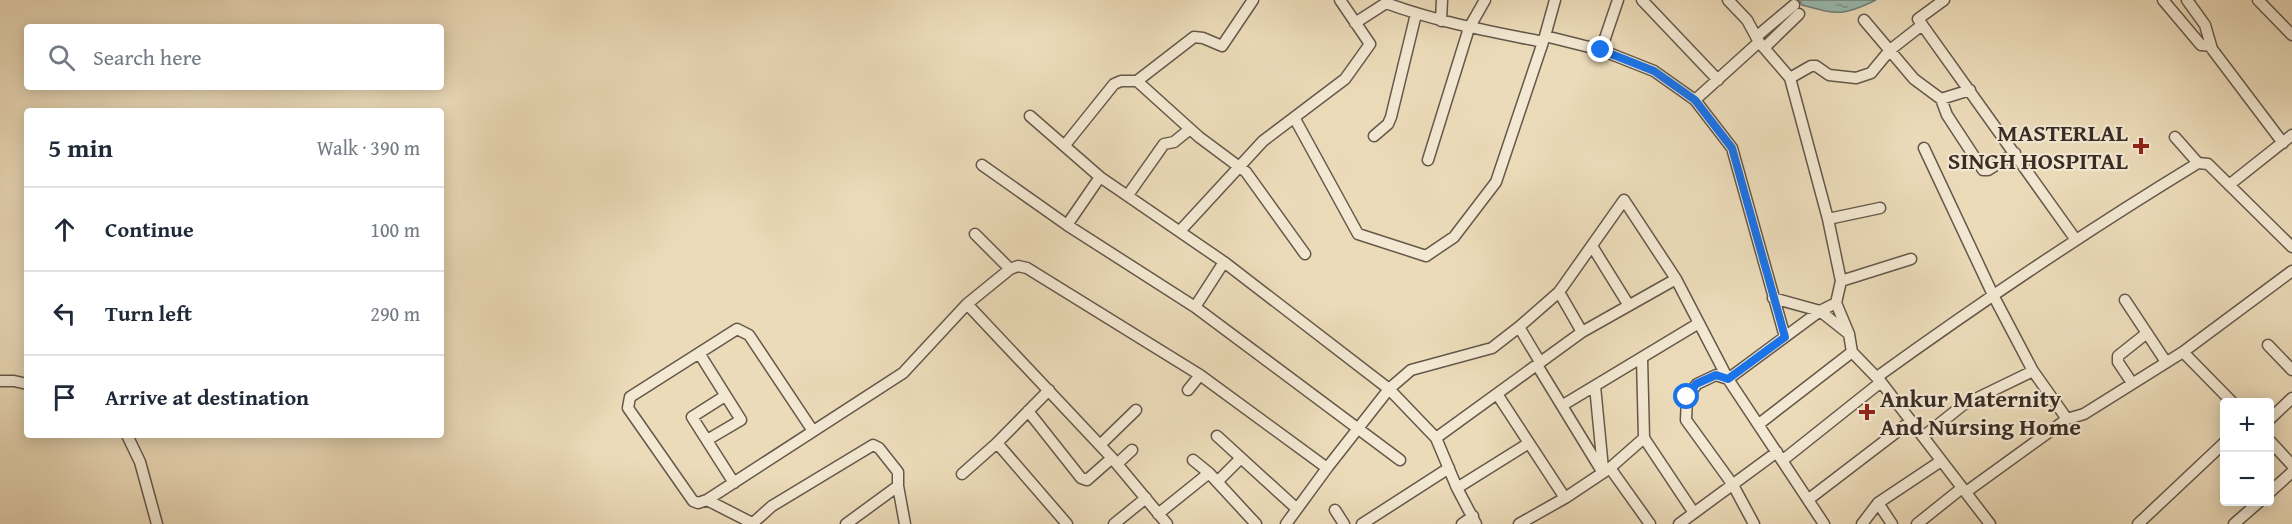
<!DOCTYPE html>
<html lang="en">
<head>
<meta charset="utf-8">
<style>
	body { margin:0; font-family:"Gentium Book Plus",serif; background:#f2f2f3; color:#1f2937 }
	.controls { position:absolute; right:18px; bottom:18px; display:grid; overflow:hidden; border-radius:6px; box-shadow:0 3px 15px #0003 }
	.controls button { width:54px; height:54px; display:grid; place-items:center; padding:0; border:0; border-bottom:2px solid #e0e1e3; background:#fff; color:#1f2937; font:30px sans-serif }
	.stop { position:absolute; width:18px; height:18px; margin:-14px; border:4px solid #1a73e8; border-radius:50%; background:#fff }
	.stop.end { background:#1a73e8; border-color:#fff; box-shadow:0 2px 6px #0008 }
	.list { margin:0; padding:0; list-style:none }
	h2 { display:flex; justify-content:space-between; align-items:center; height:78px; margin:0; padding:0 24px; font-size:26px }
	h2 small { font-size:20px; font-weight:400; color:#747a83 }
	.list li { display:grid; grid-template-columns:39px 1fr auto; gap:18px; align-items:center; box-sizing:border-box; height:84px; padding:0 24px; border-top:2px solid #e0e1e3 }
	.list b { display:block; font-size:22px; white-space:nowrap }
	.list em { font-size:20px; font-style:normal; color:#747a83 }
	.icon { flex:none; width:33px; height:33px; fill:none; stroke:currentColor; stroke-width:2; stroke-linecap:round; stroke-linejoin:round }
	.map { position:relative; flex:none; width:2292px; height:524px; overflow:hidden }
	.search { position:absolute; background:#fff; box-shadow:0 3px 15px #0003; left:24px; top:24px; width:420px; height:66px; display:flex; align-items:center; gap:15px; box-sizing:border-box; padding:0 21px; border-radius:6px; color:#747a83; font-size:22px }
	.panel { position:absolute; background:#fff; box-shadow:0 3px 15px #0003; left:24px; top:108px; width:420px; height:330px; border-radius:6px }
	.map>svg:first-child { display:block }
	.water { fill:url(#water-ripples); stroke:#728279; stroke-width:1.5 }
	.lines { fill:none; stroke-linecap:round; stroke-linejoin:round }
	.minor-casing { stroke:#65584b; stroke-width:13 }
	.minor { stroke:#f3e8d2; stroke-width:10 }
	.route { stroke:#1a73e8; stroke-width:8 }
	.poi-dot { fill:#8f2418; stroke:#f3e8d2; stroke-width:2 }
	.labels { text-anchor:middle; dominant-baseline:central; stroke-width:4.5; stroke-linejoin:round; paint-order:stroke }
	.poi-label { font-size:24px; font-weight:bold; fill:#382c26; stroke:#f3e8d2; text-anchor:end }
</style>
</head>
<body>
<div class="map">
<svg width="2292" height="524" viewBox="0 0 2292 524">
	<defs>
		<pattern id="water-ripples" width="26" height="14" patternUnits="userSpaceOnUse" patternTransform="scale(1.5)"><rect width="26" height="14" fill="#99bbb1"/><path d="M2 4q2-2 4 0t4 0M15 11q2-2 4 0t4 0" fill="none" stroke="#7e9890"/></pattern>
	</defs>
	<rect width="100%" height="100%" fill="#ecdbb9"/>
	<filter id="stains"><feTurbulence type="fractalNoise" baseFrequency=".00333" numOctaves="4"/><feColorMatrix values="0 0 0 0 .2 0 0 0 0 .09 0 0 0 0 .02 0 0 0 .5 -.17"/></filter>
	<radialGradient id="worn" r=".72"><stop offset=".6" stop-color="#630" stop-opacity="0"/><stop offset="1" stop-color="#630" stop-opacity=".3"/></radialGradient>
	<path class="water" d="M1799 0H1876C1843 16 1838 15 1802 5Z"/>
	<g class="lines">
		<defs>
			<path id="minor" d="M1642 0 1718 80
				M1728 0 1747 20 1759 42 1790 78 1828 219 1841 281 1836 303 1849 334 1852 352 1881 382 1990 524
				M1944 0 1918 19 2076 240
				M2163 0 2201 45 2211 46
				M2187 0 2205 25 2212 49 2283 143
				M2258 0 2292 35
				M1386 3C1437 22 1489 31 1543 42L1545 36 1601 50 1654 71 1695 100 1732 148 1785 337
				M1864 20 1914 79 1941 99 1970 90
				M1441 21 1442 0
				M1355 23 1386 3 1387 0
				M1545 36 1555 0
				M1756 37 1794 5
				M1764 48 1799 14
				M1601 50 1618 0
				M1790 78 1811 66H1816L1829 75 1856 78 1871 73 1890 50 1922 25
				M1137 81 1199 137 1246 172 1305 254
				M1941 99 1947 115 1983 170H1988L2015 153
				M1695 100 1759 42
				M1030 116 1100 177 1224 262 1389 389 1436 438 1457 488 1476 524
				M1295 119 1358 234 1426 256 1454 237 1496 182 1543 42
				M1374 136 1388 124 1391 117 1416 14
				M2175 137 2198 163
				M1065 145 1114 84 1121 81H1137L1194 37 1203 38 1222 46 1253 0
				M1924 148 1993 295 2033 371 2067 419
				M1428 160 1469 28 1485 0
				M982 165 1067 225 1195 307 1400 460
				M2229 185 2292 135
				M1128 195 1164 144 1174 142 1190 129
				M1828 219 1880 208
				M1067 225 1100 177
				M1180 231 1263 141 1345 79 1370 44 1340 0
				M975 234 1010 269
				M1592 246 1628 304
				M1841 281 1911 259
				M1559 292 1582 332
				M1773 298 1820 311 1849 334
				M2125 300 2166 362
				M967 304 1112 458 1167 524
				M1195 307 1224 262
				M1519 327 1540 362
				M2268 345 2292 370
				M2183 352 2232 402
				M699 353 741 420 707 440
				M1642 358 1644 438 1694 513
				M1537 365 1603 473
				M1877 377C1981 302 2088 230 2198 163L2208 164 2292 247
				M0 381H14L27 384
				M2132 383 2118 362V356L2147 333
				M1595 386 1603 469
				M1188 390 1200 375
				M1497 394 1565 498
				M725 396 692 417 734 483
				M1563 405 1699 323
				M1028 411 1081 478 1087 480 1112 458
				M2270 419 2292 398
				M1759 424 1852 352
				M813 431 749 335 737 329 630 397 628 408 693 501 698 503 707 500 903 373 967 304 1010 269 1018 266 1027 268 1200 375 1327 468
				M127 435 140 462 157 524
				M1217 436 1297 509
				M1924 436 1963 405 2033 371
				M1436 438 1582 332 1676 279
				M2270 441 2292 465
				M997 443 1067 524
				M1100 445 1136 410
				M1193 460 1209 473 1256 524
				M1783 460 1881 382
				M1117 464 1132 450
				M1610 468 1650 524
				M962 474 997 443 1049 390
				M1217 482 1240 459
				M1457 488 1529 443
				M1966 492 2067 419 2084 414 2183 352 2292 271
				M2270 492 2292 472
				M1809 499 1911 421
				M707 500 754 524
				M1878 503 1892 524
				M1335 510 1344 524
				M1158 514 1209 473
				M753 523 772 506 873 445 879 448 898 472V486L905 524
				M846 524 898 486
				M1114 524 1146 498
				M1286 524 1327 468 1389 389 1411 370 1492 348 1519 327 1559 292 1624 200 1676 279 1728 379 1824 524
				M1362 524 1449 468
				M1462 524 1473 516
				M1519 524 1565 498 1610 468 1644 438
				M1679 524 1777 452
				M1754 524 1733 485 1686 420 1687 397 1697 384 1716 375 1728 379 1820 311 1836 303
				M1862 524 1878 503 1941 461
				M1917 524 1962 488
				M2138 524 2224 443
				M2234 524 2259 502"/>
		</defs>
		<use href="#minor" class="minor-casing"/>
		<use href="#minor" class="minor"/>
	</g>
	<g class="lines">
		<path class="route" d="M1601 50 1654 71 1695 100 1732 148 1785 337 1728 379 1716 375 1696 384 1687 397"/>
	</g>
	<g class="poi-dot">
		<path d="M2138 137h6v6h6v6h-6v6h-6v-6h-6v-6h6z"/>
		<path d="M1864 403h6v6h6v6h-6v6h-6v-6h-6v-6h6z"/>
	</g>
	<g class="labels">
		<g class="poi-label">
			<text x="2128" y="132">MASTERLAL<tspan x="2128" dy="28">SINGH HOSPITAL</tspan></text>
			<text x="1880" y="398" text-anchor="start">Ankur Maternity<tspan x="1880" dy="28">And Nursing Home</tspan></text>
		</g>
	</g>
	<rect width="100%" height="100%" filter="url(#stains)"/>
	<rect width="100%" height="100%" fill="url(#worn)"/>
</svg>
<div class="controls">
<button>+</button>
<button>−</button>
</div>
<div class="stop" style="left:1687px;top:397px"></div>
<div class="stop end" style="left:1601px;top:50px"></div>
<div class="search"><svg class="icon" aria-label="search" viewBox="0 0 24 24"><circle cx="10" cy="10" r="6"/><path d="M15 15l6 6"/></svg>Search here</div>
<section class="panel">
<h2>5 min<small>Walk · 390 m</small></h2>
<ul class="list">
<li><svg class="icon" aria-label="ahead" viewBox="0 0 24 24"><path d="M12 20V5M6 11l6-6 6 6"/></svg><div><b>Continue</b></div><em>100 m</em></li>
<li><svg class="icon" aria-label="left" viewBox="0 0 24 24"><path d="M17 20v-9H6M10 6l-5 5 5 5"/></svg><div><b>Turn left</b></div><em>290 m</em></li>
<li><svg class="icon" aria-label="arrive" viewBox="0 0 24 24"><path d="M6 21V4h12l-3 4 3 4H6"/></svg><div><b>Arrive at destination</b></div></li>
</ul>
</section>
</div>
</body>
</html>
